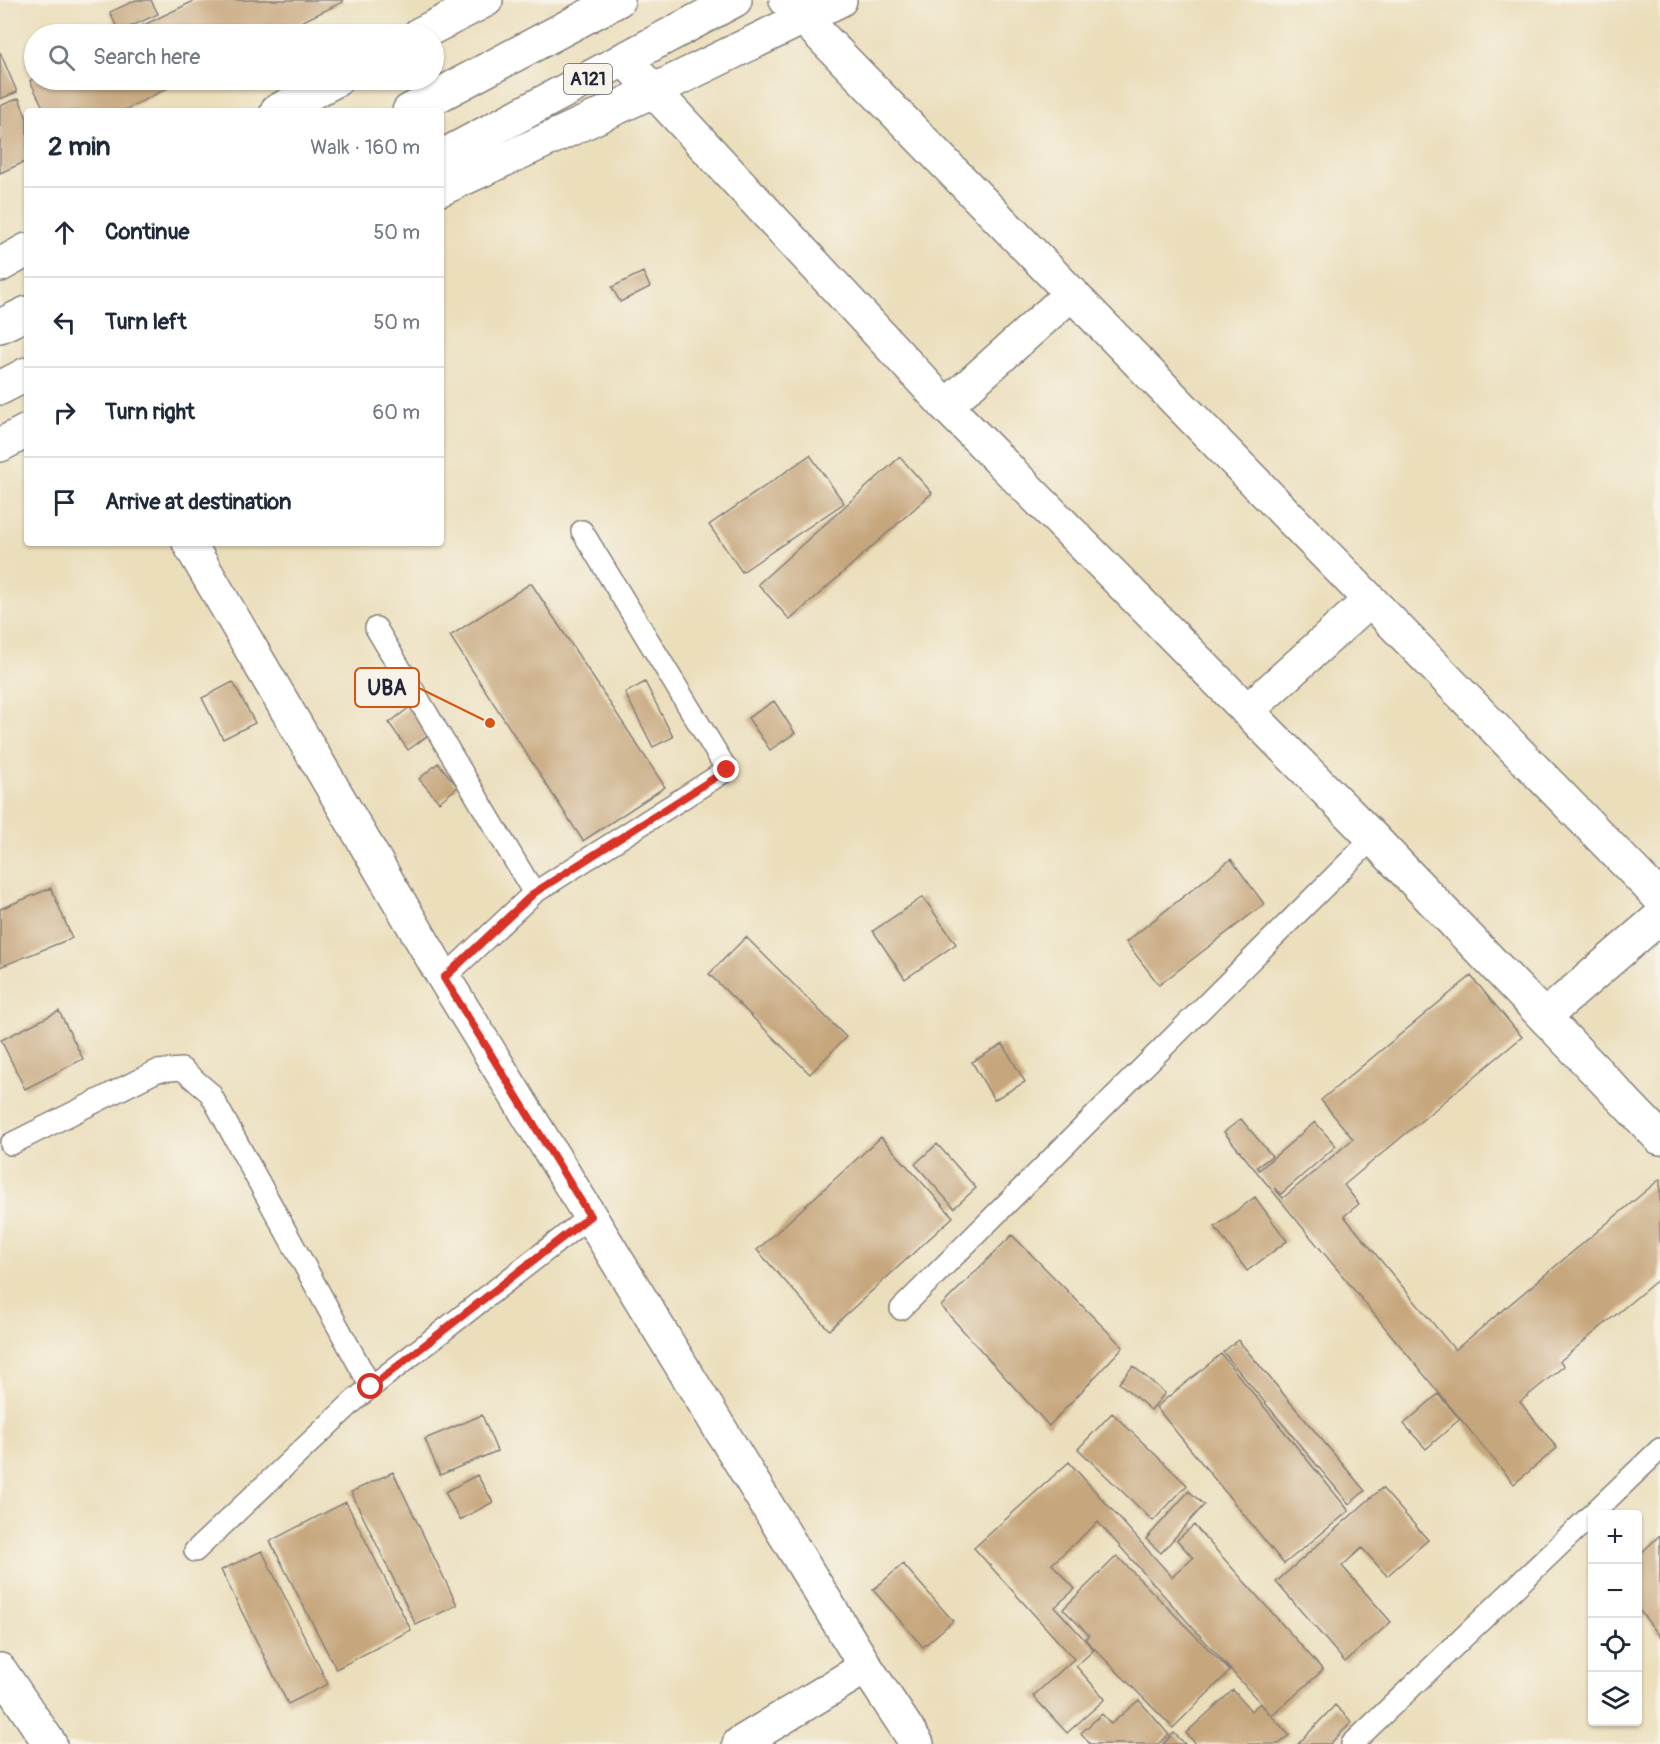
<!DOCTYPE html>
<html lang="en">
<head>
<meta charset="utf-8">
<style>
	body { margin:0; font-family:Pangolin,sans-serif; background:#f6f6f7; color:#1f2937 }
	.controls { position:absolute; right:18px; bottom:18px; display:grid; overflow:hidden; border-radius:6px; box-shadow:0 2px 4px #0004 }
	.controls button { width:54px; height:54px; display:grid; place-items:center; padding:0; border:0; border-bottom:2px solid #e0e1e3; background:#fff; color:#1f2937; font:30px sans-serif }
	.stop { position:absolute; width:18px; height:18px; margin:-14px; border:4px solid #d93025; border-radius:50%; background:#fff }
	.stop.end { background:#d93025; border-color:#fff; box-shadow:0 2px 6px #0008 }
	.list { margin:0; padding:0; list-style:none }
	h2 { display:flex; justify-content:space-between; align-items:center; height:78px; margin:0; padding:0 24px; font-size:26px }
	h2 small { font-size:20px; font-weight:400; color:#747a83 }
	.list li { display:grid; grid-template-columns:39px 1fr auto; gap:18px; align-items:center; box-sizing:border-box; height:90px; padding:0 24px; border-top:2px solid #e0e1e3 }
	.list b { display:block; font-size:22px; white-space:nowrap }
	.list em { font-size:20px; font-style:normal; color:#747a83 }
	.icon { flex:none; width:33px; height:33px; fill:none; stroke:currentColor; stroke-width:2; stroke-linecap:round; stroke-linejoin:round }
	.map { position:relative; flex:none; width:1660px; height:1744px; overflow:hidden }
	.search { position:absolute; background:#fff; box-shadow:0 2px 4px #0004; left:24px; top:24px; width:420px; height:66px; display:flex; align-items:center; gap:15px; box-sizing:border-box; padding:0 21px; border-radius:33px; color:#747a83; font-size:22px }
	.panel { position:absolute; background:#fff; box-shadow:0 2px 4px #0004; left:24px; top:108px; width:420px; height:438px; border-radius:6px }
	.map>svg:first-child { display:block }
	.building { fill:#c6a67c }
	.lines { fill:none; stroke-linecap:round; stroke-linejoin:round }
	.service-casing { stroke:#86807b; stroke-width:24 }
	.minor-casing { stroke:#86807b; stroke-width:36 }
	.trunk-casing { stroke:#86807b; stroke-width:36 }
	.service { stroke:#fff; stroke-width:21 }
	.minor { stroke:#fff; stroke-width:33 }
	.trunk { stroke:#fff; stroke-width:33 }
	.route { stroke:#d93025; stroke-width:8 }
	.labels { text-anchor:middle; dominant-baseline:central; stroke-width:6; stroke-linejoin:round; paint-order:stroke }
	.shield { fill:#f7f3e8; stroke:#62616f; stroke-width:1.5 }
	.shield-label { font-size:18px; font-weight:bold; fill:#22223b }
	.leader { fill:none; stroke:#d45411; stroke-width:2 }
	.callout-dot { fill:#d45411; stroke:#f7f3e8; stroke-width:2 }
	.callout { fill:#f7f3e8; stroke:#d45411; stroke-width:2 }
	.callout-label { font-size:21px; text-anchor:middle; font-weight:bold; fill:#22223b }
</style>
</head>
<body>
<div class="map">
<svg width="1660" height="1744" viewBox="0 0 1660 1744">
	<rect width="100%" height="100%" fill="#f7f3e8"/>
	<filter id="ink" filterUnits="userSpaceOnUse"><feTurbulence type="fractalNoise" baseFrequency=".0167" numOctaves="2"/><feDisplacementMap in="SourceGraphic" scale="12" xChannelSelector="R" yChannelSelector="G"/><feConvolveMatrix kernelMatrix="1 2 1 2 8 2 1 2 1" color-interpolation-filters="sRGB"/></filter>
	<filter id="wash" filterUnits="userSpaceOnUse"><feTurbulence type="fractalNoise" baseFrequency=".008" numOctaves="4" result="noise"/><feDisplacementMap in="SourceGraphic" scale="24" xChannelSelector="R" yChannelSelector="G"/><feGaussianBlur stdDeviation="1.35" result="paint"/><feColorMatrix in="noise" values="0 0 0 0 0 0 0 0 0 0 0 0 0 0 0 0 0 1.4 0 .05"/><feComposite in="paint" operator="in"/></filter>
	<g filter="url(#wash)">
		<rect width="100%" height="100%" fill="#ebdebb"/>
		<g id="blocks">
			<path class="building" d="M136 0H151L158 14 119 32 110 12Z
				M196 0H342L343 2 276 34H125Z
				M0 52 17 92 0 99Z
				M34 78V80H183L123 111H45L30 81Z
				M19 98 27 119V161L0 173V106Z
				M643 272 650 287 620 302 612 287Z
				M810 455 844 503 742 572 709 525Z
				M900 457 932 493 790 620 758 584Z
				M531 583 665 787 583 841 450 636Z
				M233 682 255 723 223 739 202 698Z
				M645 682 673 737 653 747 625 693Z
				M774 701 795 733 770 750 748 718Z
				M410 707 430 734 408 750 389 723Z
				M438 763 458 787 439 802 419 779Z
				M1231 859 1264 904 1159 985 1126 942Z
				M51 888 72 938 0 967V909Z
				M923 897 956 944 905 979 873 931Z
				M746 937 846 1037 810 1074 709 974Z
				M1471 976 1522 1037 1344 1185 1359 1204 1344 1216 1455 1350 1660 1179V1278L1560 1361 1564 1366 1520 1402 1557 1448 1514 1484 1224 1132 1241 1119 1272 1156 1257 1167 1259 1170 1315 1122 1336 1146 1281 1194 1274 1188 1283 1198 1353 1139 1321 1100Z
				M59 1011 83 1059 25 1089 1 1040Z
				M1003 1044 1025 1082 994 1100 972 1062Z
				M881 1137 953 1217 829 1330 757 1250Z
				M937 1144 976 1188 954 1208 915 1164Z
				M1255 1197 1287 1241 1247 1271 1215 1227Z
				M1012 1235 1123 1347 1049 1426 941 1306Z
				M1238 1340 1365 1491 1349 1504 1223 1352Z
				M1221 1354 1349 1511 1284 1564 1156 1407Z
				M1133 1366 1165 1393 1151 1410 1119 1383Z
				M1438 1394 1460 1419 1426 1449 1404 1424Z
				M1112 1413 1187 1485 1153 1521 1078 1449Z
				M482 1415 497 1451 440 1475 425 1439Z
				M1069 1462 1172 1577 1193 1558 1177 1540 1194 1525 1323 1670 1272 1716 1098 1522 1052 1564 1075 1589 1055 1607 1094 1650 1076 1666 1105 1699 1067 1733 1033 1696 1074 1659 974 1548Z
				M393 1472 457 1605 416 1625 351 1492Z
				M477 1475 493 1502 460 1520 445 1492Z
				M1382 1488 1428 1540 1387 1576 1362 1548 1342 1566 1391 1622 1345 1662 1276 1582Z
				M1189 1491 1204 1505 1161 1553 1146 1539Z
				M346 1502 411 1630 336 1669 270 1541Z
				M1660 1535V1636L1638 1609V1556Z
				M262 1551 328 1684 288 1704 221 1570Z
				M1117 1556 1230 1671 1173 1728 1085 1639 1089 1635 1063 1609Z
				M903 1564 953 1621 923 1647 873 1590Z
				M1233 1690 1251 1711 1260 1703 1289 1735 1279 1744H1196L1186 1733Z
				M1139 1700 1169 1735 1158 1744H1090L1081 1733 1102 1714 1111 1724Z
				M1335 1705 1352 1722 1330 1744H1298Z
				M1174 1733 1185 1744H1163Z"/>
		</g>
	</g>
	<g filter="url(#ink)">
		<use href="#blocks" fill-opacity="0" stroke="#86807b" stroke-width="1.5"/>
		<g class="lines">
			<defs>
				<path id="service" d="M376 628 534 893
					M444 978 534 893 727 770 582 531
					M11 1144 157 1071 182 1069 210 1093 371 1387
					M901 1309 1373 838
					M195 1551 357 1398 590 1216
					M1352 1744 1660 1449"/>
				<path id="minor" d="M786 0 1660 898
					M420 34 486 0
					M624 59 946 406 1373 838 1660 1138
					M277 111 336 80
					M441 189 653 91 840 0
					M0 265 27 250
					M946 406 1072 293
					M0 445 27 431
					M189 543 444 978 866 1667 917 1744
					M1247 711 1370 600
					M1544 1017 1660 917
					M0 1670 50 1744
					M739 1744 866 1667"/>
				<path id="trunk" d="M409 111 618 0
					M441 157 735 0
					M0 326 27 313
					M0 388 27 374"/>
			</defs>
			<use href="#service" class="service-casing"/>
			<use href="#minor" class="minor-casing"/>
			<use href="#trunk" class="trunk-casing"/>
			<use href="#service" class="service"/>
			<use href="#minor" class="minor"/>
			<use href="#trunk" class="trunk"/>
		</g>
	</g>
	<g class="lines" filter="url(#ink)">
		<path class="route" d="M371 1387 590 1216 444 978 534 893 727 770"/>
	</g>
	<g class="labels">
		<rect class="shield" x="564" y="64" width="48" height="30" rx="4.5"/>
		<g class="shield-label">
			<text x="588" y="79">A121</text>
		</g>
	</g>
	<path class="leader" d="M490 723L419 688"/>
	<circle class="callout-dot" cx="490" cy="723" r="6"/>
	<rect class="callout" x="355" y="668" width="64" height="39" rx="6"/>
	<g class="callout-label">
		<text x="387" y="695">UBA</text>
	</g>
</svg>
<div class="controls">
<button>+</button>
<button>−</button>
<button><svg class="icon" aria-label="locate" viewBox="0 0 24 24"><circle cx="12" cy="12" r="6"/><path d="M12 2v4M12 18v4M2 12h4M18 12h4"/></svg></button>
<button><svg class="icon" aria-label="layers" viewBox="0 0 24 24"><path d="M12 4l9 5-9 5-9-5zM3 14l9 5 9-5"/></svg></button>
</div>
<div class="stop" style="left:371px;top:1387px"></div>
<div class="stop end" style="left:727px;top:770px"></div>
<div class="search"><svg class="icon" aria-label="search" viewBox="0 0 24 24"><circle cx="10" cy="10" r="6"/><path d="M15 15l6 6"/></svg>Search here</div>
<section class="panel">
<h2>2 min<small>Walk · 160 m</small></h2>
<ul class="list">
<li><svg class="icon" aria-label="ahead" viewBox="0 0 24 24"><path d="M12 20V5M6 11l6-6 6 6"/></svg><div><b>Continue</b></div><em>50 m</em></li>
<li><svg class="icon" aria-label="left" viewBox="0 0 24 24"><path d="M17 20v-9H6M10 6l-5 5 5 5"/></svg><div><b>Turn left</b></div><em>50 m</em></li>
<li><svg class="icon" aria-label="right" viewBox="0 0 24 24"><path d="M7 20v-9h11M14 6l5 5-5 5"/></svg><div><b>Turn right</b></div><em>60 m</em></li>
<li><svg class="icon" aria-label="arrive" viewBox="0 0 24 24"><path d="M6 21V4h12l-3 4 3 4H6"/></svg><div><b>Arrive at destination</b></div></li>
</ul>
</section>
</div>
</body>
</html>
